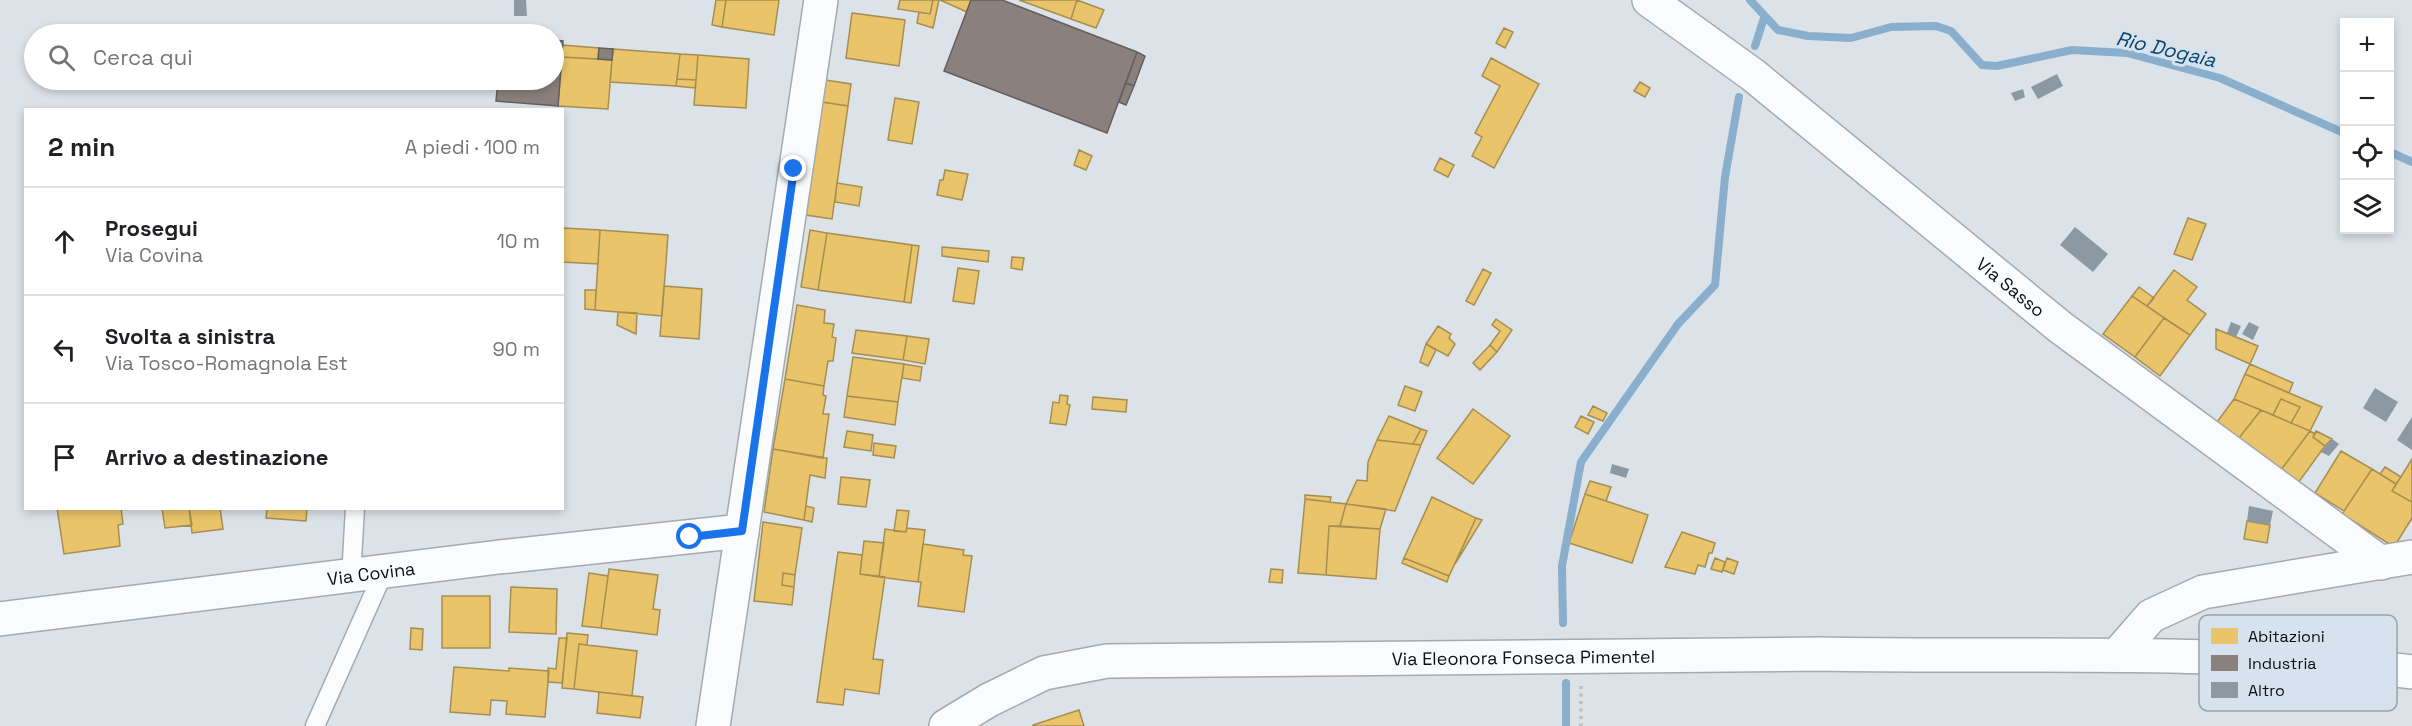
<!DOCTYPE html>
<html lang="it">
<head>
<meta charset="utf-8">
<style>
	body { margin:0; font-family:"Space Grotesk",sans-serif; background:#f6f6f6; color:#202124 }
	.controls { position:absolute; right:18px; top:18px; display:grid; overflow:hidden; border-radius:0px; box-shadow:0 3px 9px #0003 }
	.controls button { width:54px; height:54px; display:grid; place-items:center; padding:0; border:0; border-bottom:2px solid #e0e0e0; background:#fff; color:#202124; font:30px sans-serif }
	.stop { position:absolute; width:18px; height:18px; margin:-14px; border:4px solid #1a73e8; border-radius:50%; background:#fff }
	.stop.end { background:#1a73e8; border-color:#fff; box-shadow:0 2px 6px #0008 }
	.list { margin:0; padding:0; list-style:none }
	h2 { display:flex; justify-content:space-between; align-items:center; height:78px; margin:0; padding:0 24px; font-size:26px }
	h2 small { font-size:20px; font-weight:400; color:#757577 }
	.list li { display:grid; grid-template-columns:39px 1fr auto; gap:18px; align-items:center; box-sizing:border-box; height:108px; padding:0 24px; border-top:2px solid #e0e0e0 }
	.list b { display:block; font-size:22px; white-space:nowrap }
	.list p { margin:0; font-size:20px; white-space:nowrap; color:#757577 }
	.list em { font-size:20px; font-style:normal; color:#757577 }
	.icon { flex:none; width:33px; height:33px; fill:none; stroke:currentColor; stroke-width:2; stroke-linecap:round; stroke-linejoin:round }
	.map { position:relative; flex:none; width:2412px; height:726px; overflow:hidden }
	.search { position:absolute; background:#fff; box-shadow:0 3px 9px #0003; left:24px; top:24px; width:540px; height:66px; display:flex; align-items:center; gap:15px; box-sizing:border-box; padding:0 21px; border-radius:33px; color:#757577; font-size:22px }
	.panel { position:absolute; background:#fff; box-shadow:0 3px 9px #0003; left:24px; top:108px; width:540px; height:402px; border-radius:0px }
	.map>svg:first-child { display:block }
	.homes { fill:#e9c46a; stroke:#a68e50; stroke-width:1.5 }
	.industry { fill:#8a817c; stroke:#645f5c; stroke-width:1.5 }
	.lines { fill:none; stroke-linecap:round; stroke-linejoin:round }
	.stream { stroke:#8aafcd; stroke-width:8 }
	.building { fill:#8c98a2 }
	.lane-casing { stroke:#a5aaae; stroke-width:21 }
	.street-casing { stroke:#a5aaae; stroke-width:36 }
	.primary-casing { stroke:#a5aaae; stroke-width:36 }
	.path { stroke:#bfc2c5; stroke-width:4; stroke-dasharray:3 4.5; stroke-linecap:butt }
	.lane { stroke:#fafbfc; stroke-width:18 }
	.street { stroke:#fafbfc; stroke-width:33 }
	.primary { stroke:#fafbfc; stroke-width:33 }
	.route { stroke:#1a73e8; stroke-width:8 }
	.labels { text-anchor:middle; dominant-baseline:central; stroke-width:6; stroke-linejoin:round; paint-order:stroke }
	.street-label { font-size:18px; fill:#0a0f12; stroke:#d6e2ed }
	.water-label { font-size:20px; font-style:italic; fill:#08466d; stroke:#d6e2ed }
	.key { fill:#d6e2ed; stroke:#99a3ab; stroke-width:1.5 }
	.key-label { font-size:16px; fill:#0a0f12 }
</style>
</head>
<body>
<div class="map">
<svg width="2412" height="726" viewBox="0 0 2412 726">
	<rect width="100%" height="100%" fill="#dbe2e8"/>
	<path class="homes" d="M716 0H726L722 27 712 25Z
		M726 0H779L774 35 722 27Z
		M900 0H933L930 14 898 9Z
		M933 0H939L933 28 917 23 919 12 930 14Z
		M940 0H971L967 12Z
		M1019 0H1077L1071 19Z
		M1077 0 1104 10 1096 28 1071 19Z
		M852 13 905 20 899 66 846 58Z
		M1504 28 1513 32 1505 48 1496 43Z
		M562 45 599 48 598 59 562 57Z
		M613 49 680 54 676 86 610 82Z
		M680 54 698 55 696 80 677 79Z
		M698 55 749 59 746 108 694 105Z
		M562 57 612 60 608 109 558 106Z
		M1491 58 1539 84 1494 168 1472 156 1482 137 1475 133 1500 86 1482 76Z
		M677 79 696 80 695 88 676 86Z
		M825 80 851 84 848 106 822 102Z
		M1640 82 1650 88 1645 97 1634 91Z
		M895 98 919 102 912 144 888 140Z
		M822 102 848 106 832 219 806 215Z
		M1079 150 1092 156 1086 170 1074 165Z
		M1440 158 1454 165 1448 177 1434 170Z
		M945 170 968 174 962 200 937 195 940 180H943Z
		M837 183 862 187 859 206 835 202Z
		M2188 218 2206 224 2192 260 2174 254Z
		M563 228 600 230 598 264 562 262Z
		M600 230 668 235 662 316 595 310Z
		M810 230 827 233 818 290 801 287Z
		M827 233 912 245 904 302 818 290Z
		M912 245 919 246 911 303 904 302Z
		M942 247 989 251 988 262 942 256Z
		M1012 257 1024 258 1022 270 1011 268Z
		M958 268 979 271 974 304 953 301Z
		M1483 269 1491 273 1474 305 1466 301Z
		M2174 270 2197 287 2187 300 2206 314 2190 335 2147 306Z
		M664 286 702 289 699 339 660 336Z
		M2139 287 2154 298 2147 306 2132 296Z
		M585 290H596L595 310 585 309Z
		M2132 296 2164 318 2135 357 2103 334Z
		M797 305 825 310 824 323 834 324 832 337 836 338 833 361H828L824 386 785 379Z
		M618 312 637 313 636 334 617 325Z
		M2164 318 2190 335 2160 376 2135 357Z
		M1496 319 1512 330 1497 352 1490 345 1500 331 1492 325Z
		M1438 326 1451 334 1449 338 1455 344 1448 356 1426 344Z
		M2216 329 2258 346 2250 364 2216 349Z
		M856 330 907 336 903 360 852 353Z
		M907 336 929 339 925 364 903 360Z
		M1426 344 1436 350 1428 366 1420 362Z
		M1490 345 1497 352 1480 370 1473 363Z
		M853 357 904 364 898 402 847 396Z
		M904 364 922 367 920 381 902 378Z
		M2250 364 2293 383 2289 393 2245 374Z
		M2245 374 2322 407 2310 431 2291 423 2300 407 2281 399 2273 415 2234 399Z
		M785 379 824 386 823 395 826 396 823 414H829L823 458 773 449Z
		M1405 386 1422 392 1415 411 1398 405Z
		M1060 395 1068 396 1067 404 1070 405 1066 425 1050 423 1053 402 1059 403Z
		M847 396 898 402 895 425 844 417Z
		M1093 397 1127 400 1126 412 1092 409Z
		M2234 399 2261 410 2239 438 2217 422Z
		M2281 399 2300 407 2291 423 2273 415Z
		M1593 406 1607 413 1603 421 1588 415Z
		M1473 409 1510 436 1473 484 1437 458Z
		M2261 410 2310 431 2281 470 2239 438Z
		M1389 416 1421 429 1413 444 1377 440Z
		M1581 416 1594 422 1588 434 1575 427Z
		M1421 429 1427 431 1421 445 1413 444Z
		M847 431 873 435 871 451 844 447Z
		M2310 431 2315 434 2313 437 2325 446 2298 483 2281 470Z
		M2316 431 2332 439 2325 446 2313 437Z
		M1377 440 1421 445 1395 511 1346 504 1357 480 1367 481 1368 462Z
		M874 443 896 446 894 458 873 455Z
		M773 449 827 458 825 478 810 475 804 520 764 512Z
		M2341 451 2372 469 2344 511 2315 493Z
		M2412 459V502L2392 491Z
		M2385 467 2401 477 2396 484 2380 474Z
		M2372 469 2396 484 2392 491 2412 502V518L2394 547 2342 514Z
		M841 477 870 480 866 507 838 504Z
		M1590 481 1611 487 1606 501 1585 494Z
		M1585 494 1648 515 1632 563 1569 543Z
		M1305 495 1331 497 1330 502 1305 499Z
		M1432 497 1476 518 1449 576 1404 558Z
		M1305 499 1346 504 1340 526H1329L1326 575 1298 573Z
		M1346 504 1386 509 1380 529 1340 526Z
		M806 506 814 508 812 522 804 520Z
		M57 508H121L123 524 118 525 120 546 64 554Z
		M162 508H189L192 525 165 528Z
		M189 508H220L223 529 192 533Z
		M267 508H307L306 521 266 518Z
		M897 510 909 511 906 532 894 531Z
		M1476 518 1482 520 1455 564Z
		M2247 521 2270 525 2267 543 2244 539Z
		M763 522 802 528 795 575 783 573 782 585 794 587 792 605 754 601Z
		M1329 526 1380 529 1376 579 1326 575Z
		M907 528 925 530 918 582 879 577 885 529 906 532Z
		M1682 532 1715 543 1712 553H1709L1705 567 1698 565 1695 574 1665 567Z
		M864 541 884 543 879 577 860 574Z
		M923 544 964 550 963 555 972 556 964 612 918 606 921 582H918Z
		M838 552 862 555 860 574 885 577 873 659 883 660 879 694 845 689 843 705 817 702Z
		M1404 558 1449 576 1447 582 1402 563Z
		M1715 558 1725 562 1722 572 1711 569Z
		M1727 558 1738 562 1734 574 1723 570Z
		M609 569 658 575 653 609 660 610 657 635 601 628Z
		M1271 569 1283 570 1282 583 1269 582Z
		M589 573 608 576 601 628 582 626Z
		M783 573 795 575 794 587 782 585Z
		M511 587 557 589 556 634 509 632Z
		M442 596H490V648H442Z
		M411 628 423 629 422 650 410 649Z
		M567 633 588 635 587 645 579 644 574 689 562 688Z
		M559 638H567L562 683 548 682V668L556 669Z
		M579 644 637 651 632 696 574 689Z
		M454 667 509 671V668L549 671 545 717 506 714 507 701 491 700 490 715 450 712Z
		M599 692 643 697 640 718 597 713Z
		M1079 710 1084 726H1033V725Z"/>
	<path class="industry" d="M971 0H1002L1137 52 1107 133 944 71Z
		M554 40 563 41 558 106 496 101 498 80H554Z
		M599 48 613 49 612 60 598 59Z
		M1137 52 1145 56 1134 86 1126 83Z
		M1126 83 1134 86 1126 105 1119 102Z"/>
	<g class="lines">
		<path class="stream" d="M1750 0 1778 30 1808 36 1851 38 1891 27 1936 26 1951 31 1982 65 1997 66 2072 50 2127 53 2220 78 2344 133
			M1755 46 1764 18
			M2390 152 2412 162
			M1563 623 1562 566 1581 462 1678 324 1715 285 1725 177 1739 97
			M1566 683V726"/>
	</g>
	<path class="building" d="M514 0H526L527 16H514Z
		M2057 74 2063 86 2038 99 2031 87Z
		M2023 89 2025 97 2015 101 2011 93Z
		M2075 227 2108 254 2093 272 2060 245Z
		M2231 322 2241 326 2236 337 2227 333Z
		M2249 322 2259 327 2253 340 2242 334Z
		M2375 388 2398 402 2386 422 2363 408Z
		M2412 417V450L2397 440Z
		M2332 439 2339 444 2329 456 2321 452Z
		M1612 464 1629 469 1626 478 1610 473Z
		M2249 506 2273 511 2270 525 2247 521Z"/>
	<g class="lines">
		<defs>
			<path id="lane" d="M351 577 355 508
				M315 726 384 571"/>
			<g id="street">
				<path id="s1" d="M1649 0 1753 75 2060 327 2381 563"/>
				<path id="s2" d="M0 619 499 557 742 531"/>
				<path d="M2117 655 2151 616 2203 592 2412 557"/>
				<path id="s3" d="M946 726 989 700 1044 673 1107 661 1820 654C2016 658 2217 647 2412 672"/>
			</g>
			<path id="primary" d="M713 726 821 0"/>
		</defs>
		<use href="#lane" class="lane-casing"/>
		<use href="#street" class="street-casing"/>
		<use href="#primary" class="primary-casing"/>
		<path class="path" d="M1581 686V726"/>
		<use href="#lane" class="lane"/>
		<use href="#street" class="street"/>
		<use href="#primary" class="primary"/>
	</g>
	<g class="lines">
		<path class="route" d="M690 537 742 531 794 169"/>
	</g>
	<g class="labels">
		<g class="street-label">
			<text stroke="none"><textPath href="#s1" startOffset="462">Via Sasso</textPath></text>
			<text stroke="none"><textPath href="#s2" startOffset="374">Via Covina</textPath></text>
			<text stroke="none"><textPath href="#s3" startOffset="592">Via Eleonora Fonseca Pimentel</textPath></text>
		</g>
		<g class="water-label">
			<text transform="translate(2166 49) rotate(13)">Rio Dogaia</text>
		</g>
	</g>
	<rect x="2199" y="615" width="198" height="96" rx="9" class="key"/>
	<rect x="2211" y="628" width="27" height="16" fill="#e9c46a"/>
	<rect x="2211" y="655" width="27" height="16" fill="#8a817c"/>
	<rect x="2211" y="682" width="27" height="16" fill="#8c98a2"/>
	<g class="key-label">
		<text x="2248" y="642">Abitazioni</text>
		<text x="2248" y="669">Industria</text>
		<text x="2248" y="696">Altro</text>
	</g>
</svg>
<div class="controls">
<button>+</button>
<button>−</button>
<button><svg class="icon" aria-label="locate" viewBox="0 0 24 24"><circle cx="12" cy="12" r="6"/><path d="M12 2v4M12 18v4M2 12h4M18 12h4"/></svg></button>
<button><svg class="icon" aria-label="layers" viewBox="0 0 24 24"><path d="M12 4l9 5-9 5-9-5zM3 14l9 5 9-5"/></svg></button>
</div>
<div class="stop" style="left:690px;top:537px"></div>
<div class="stop end" style="left:794px;top:169px"></div>
<div class="search"><svg class="icon" aria-label="search" viewBox="0 0 24 24"><circle cx="10" cy="10" r="6"/><path d="M15 15l6 6"/></svg>Cerca qui</div>
<section class="panel">
<h2>2 min<small>A piedi · 100 m</small></h2>
<ul class="list">
<li><svg class="icon" aria-label="ahead" viewBox="0 0 24 24"><path d="M12 20V5M6 11l6-6 6 6"/></svg><div><b>Prosegui</b><p>Via Covina</p></div><em>10 m</em></li>
<li><svg class="icon" aria-label="left" viewBox="0 0 24 24"><path d="M17 20v-9H6M10 6l-5 5 5 5"/></svg><div><b>Svolta a sinistra</b><p>Via Tosco-Romagnola Est</p></div><em>90 m</em></li>
<li><svg class="icon" aria-label="arrive" viewBox="0 0 24 24"><path d="M6 21V4h12l-3 4 3 4H6"/></svg><div><b>Arrivo a destinazione</b></div></li>
</ul>
</section>
</div>
</body>
</html>
